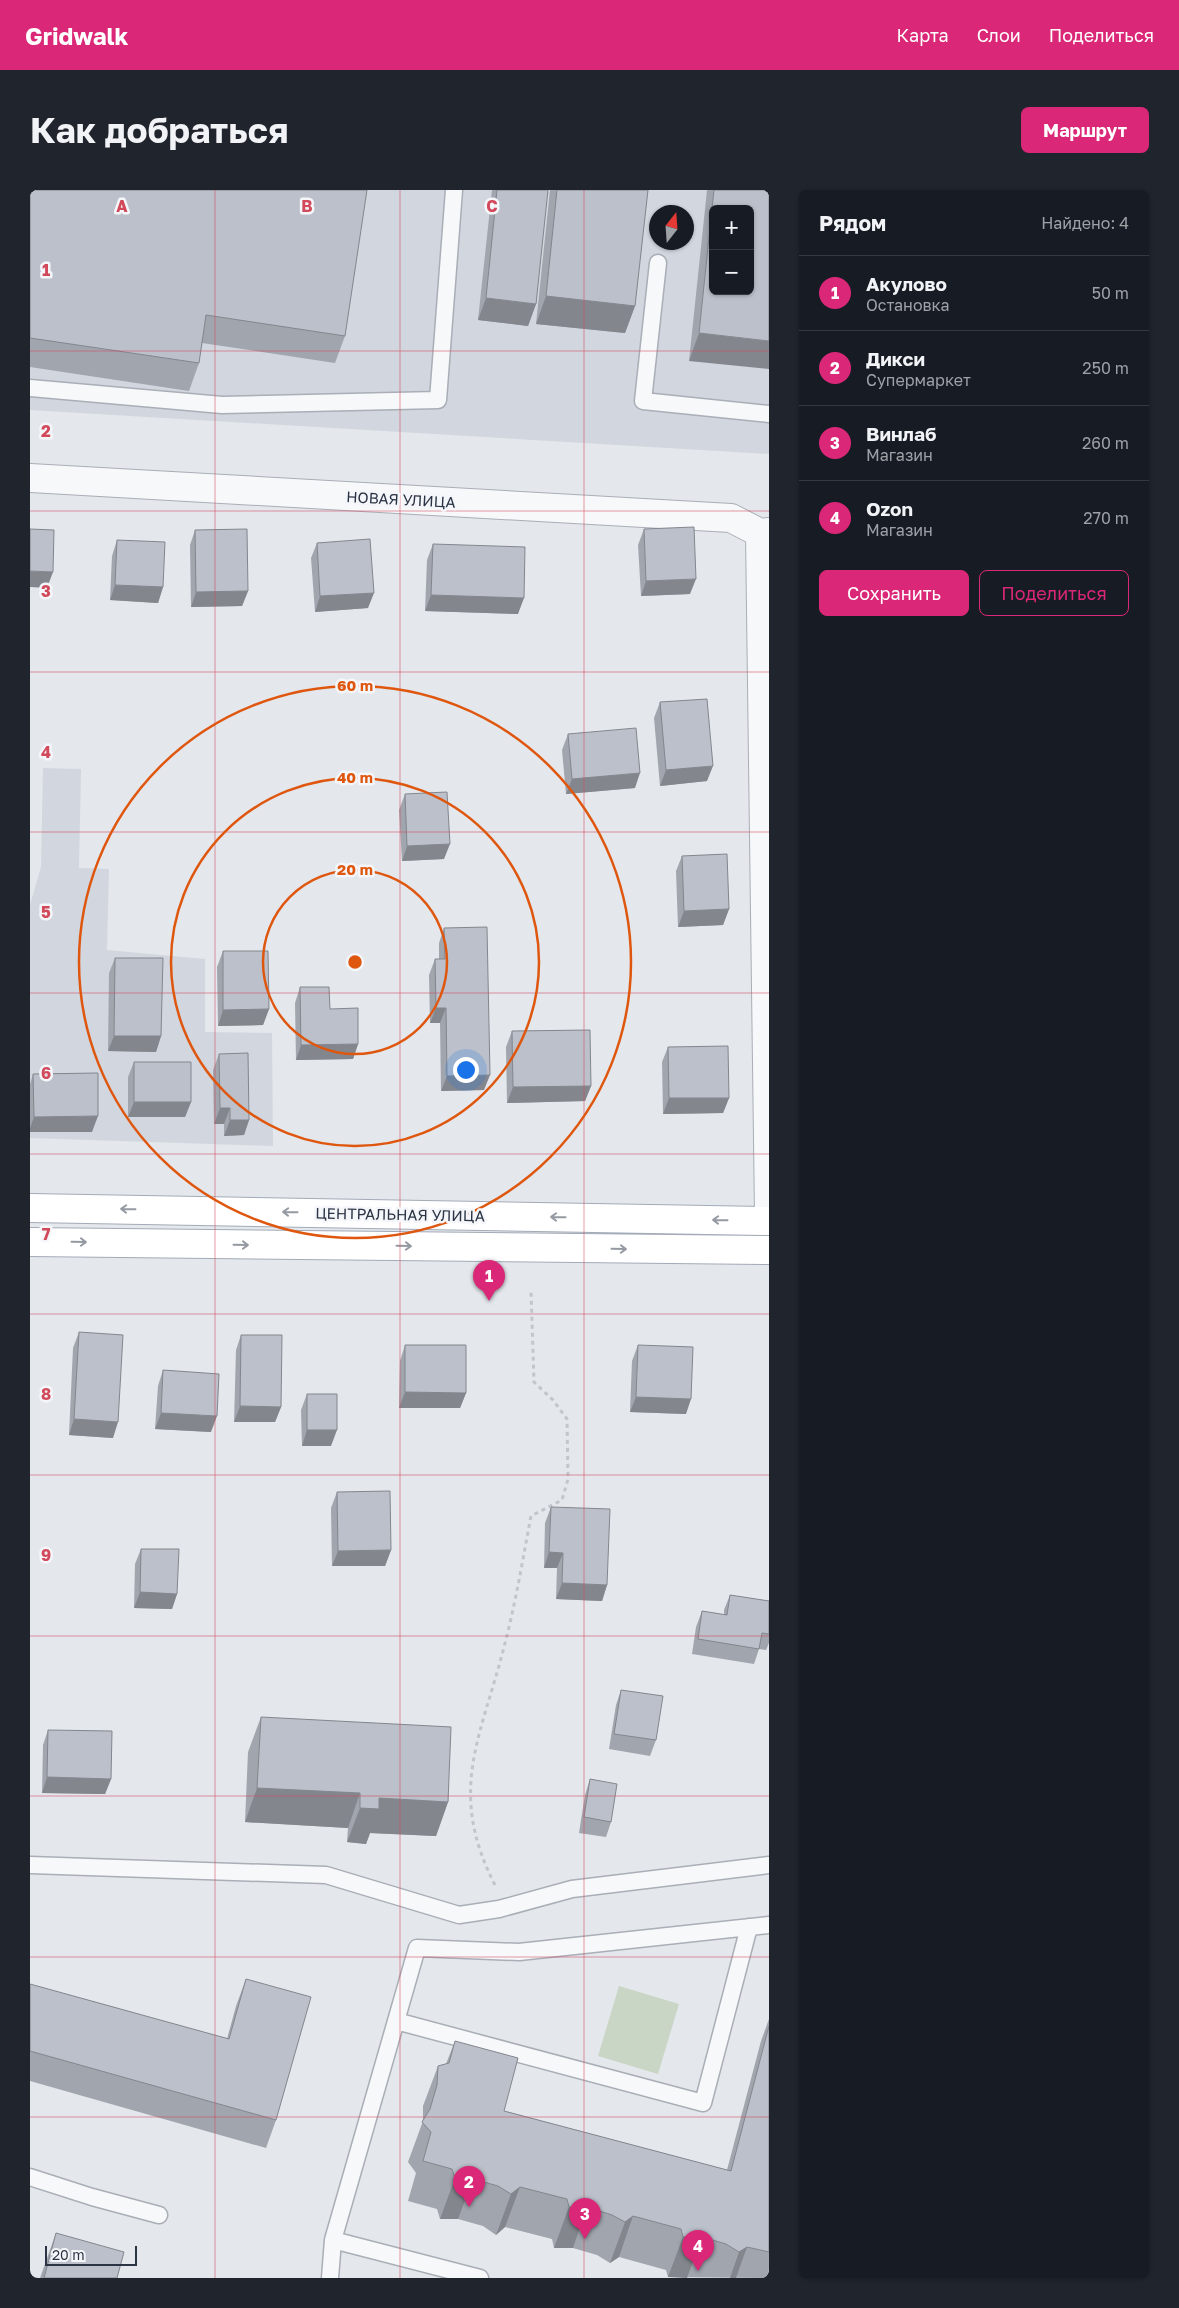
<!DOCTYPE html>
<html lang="ru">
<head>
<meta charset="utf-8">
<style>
	body { margin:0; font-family:"Golos Text",sans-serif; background:#20242c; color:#f1f3f6 }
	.controls { position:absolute; right:15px; top:15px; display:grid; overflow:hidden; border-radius:8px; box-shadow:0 1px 4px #0004 }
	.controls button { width:45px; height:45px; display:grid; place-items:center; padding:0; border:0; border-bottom:1px solid #363941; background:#171b24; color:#f1f3f6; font:25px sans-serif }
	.compass { position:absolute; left:619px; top:15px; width:45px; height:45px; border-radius:50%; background:#171b24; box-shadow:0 1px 4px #0004; rotate:17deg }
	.scale { position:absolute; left:15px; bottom:12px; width:92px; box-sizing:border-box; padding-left:5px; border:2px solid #2b3445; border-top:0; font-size:14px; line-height:18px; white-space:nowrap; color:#2b3445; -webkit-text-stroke:4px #f4f6f9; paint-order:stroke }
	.you { position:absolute; left:435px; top:879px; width:18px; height:18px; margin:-12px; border:4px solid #fff; border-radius:50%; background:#1a73e8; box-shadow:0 0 0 8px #1a73e833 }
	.badge { display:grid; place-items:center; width:32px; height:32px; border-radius:50%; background:#db2777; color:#fff; font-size:16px; font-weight:700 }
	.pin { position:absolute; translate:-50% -41px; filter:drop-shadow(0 1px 2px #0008) }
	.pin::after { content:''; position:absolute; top:26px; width:18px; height:15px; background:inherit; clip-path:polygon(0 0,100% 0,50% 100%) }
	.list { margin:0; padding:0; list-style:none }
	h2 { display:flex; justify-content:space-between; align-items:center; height:65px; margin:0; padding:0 20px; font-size:21px }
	h2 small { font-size:16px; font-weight:400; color:#9ea1a6 }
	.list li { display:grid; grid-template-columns:32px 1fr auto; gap:15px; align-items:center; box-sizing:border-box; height:75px; padding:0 20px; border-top:1px solid #363941 }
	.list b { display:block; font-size:19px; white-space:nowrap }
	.list p { margin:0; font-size:16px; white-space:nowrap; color:#9ea1a6 }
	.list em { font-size:16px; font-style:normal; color:#9ea1a6 }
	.actions { display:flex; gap:10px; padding:15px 20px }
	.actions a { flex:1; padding:11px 0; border:1px solid #db2777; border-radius:8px; text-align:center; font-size:18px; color:#db2777 }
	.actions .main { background:#db2777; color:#fff }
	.map { position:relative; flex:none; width:739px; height:2088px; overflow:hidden; border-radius:8px }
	header { display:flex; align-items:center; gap:30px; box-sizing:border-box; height:70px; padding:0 25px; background:#db2777; color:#fff }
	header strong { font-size:24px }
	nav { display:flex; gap:28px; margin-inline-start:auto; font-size:18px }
	.intro { display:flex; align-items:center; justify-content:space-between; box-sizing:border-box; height:120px; padding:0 30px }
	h1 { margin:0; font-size:35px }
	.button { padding:12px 22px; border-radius:8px; background:#db2777; color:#fff; font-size:18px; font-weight:700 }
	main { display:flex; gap:30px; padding:0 30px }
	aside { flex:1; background:#171b24; border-radius:8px; box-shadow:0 1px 4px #0004 }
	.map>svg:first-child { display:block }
	.built { fill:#d2d6de; fill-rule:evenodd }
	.green { fill:#c9d6c5 }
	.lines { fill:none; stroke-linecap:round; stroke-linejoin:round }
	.service-casing { stroke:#a9aeb7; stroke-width:19 }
	.minor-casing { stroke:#a9aeb7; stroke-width:30 }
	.primary-casing { stroke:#a3abb8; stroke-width:30 }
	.path { stroke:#c2c5cb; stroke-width:3; stroke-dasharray:4 4; stroke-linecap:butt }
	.service { stroke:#f7f8fa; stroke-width:16 }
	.minor { stroke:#f7f8fa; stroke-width:28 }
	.primary { stroke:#fff; stroke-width:28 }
	.wall { fill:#a1a5ae }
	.shaded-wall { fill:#83868d }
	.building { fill:#bbc0ca; stroke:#83868d; fill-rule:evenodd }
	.oneway { stroke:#959aa2 }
	.grid { fill:none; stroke:#d1495b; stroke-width:1; stroke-opacity:0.55 }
	.ring { fill:none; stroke:#df570f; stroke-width:2.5 }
	.labels { text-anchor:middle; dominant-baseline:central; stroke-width:5; stroke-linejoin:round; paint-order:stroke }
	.street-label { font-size:15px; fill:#2b3445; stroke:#f4f6f9 }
	.grid-label { font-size:16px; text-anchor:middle; font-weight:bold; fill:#d1495b; stroke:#f4f6f9; stroke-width:5; stroke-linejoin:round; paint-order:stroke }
	.centre { fill:#df570f; stroke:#f4f6f9; stroke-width:2.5 }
	.ring-label { font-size:15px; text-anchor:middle; font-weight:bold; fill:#df570f; stroke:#f4f6f9; stroke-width:5; stroke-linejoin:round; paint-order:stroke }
</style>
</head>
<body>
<header>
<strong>Gridwalk</strong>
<nav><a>Карта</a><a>Слои</a><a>Поделиться</a></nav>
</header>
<div class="intro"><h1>Как добраться</h1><a class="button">Маршрут</a></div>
<main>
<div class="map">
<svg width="739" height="2088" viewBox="0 0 739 2088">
	<rect width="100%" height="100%" fill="#e4e7ec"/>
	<path class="built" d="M0 0H739V264L0 220ZM683 19H720V101H683ZM626 22H656V52H626Z
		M13 578 51 579 49 678 79 679 77 760 175 769V842L242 843 243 956 0 948V715L11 677Z"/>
	<path class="green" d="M589 1796 649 1814 628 1884 568 1866Z"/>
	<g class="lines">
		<defs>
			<path id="service" d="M628 73 613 211 739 224
				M0 198 192 215 408 210 424 0
				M0 1675 296 1685 429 1725 469 1719 542 1699 739 1675
				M366 1831 673 1913 719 1737
				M0 1987 62 2007 129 2025
				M303 2050 450 2088
				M300 2088 303 2050 387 1758 489 1762 739 1735"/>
			<path id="minor" d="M0 288 701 328 730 343 739 342
				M730 343 739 1025"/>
			<path id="primary" d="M0 1018 739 1031
				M0 1052 739 1060"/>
		</defs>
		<use href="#service" class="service-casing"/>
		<use href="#minor" class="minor-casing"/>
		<use href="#primary" class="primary-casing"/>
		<path class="path" d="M465 1695C416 1600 452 1546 475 1453 486 1411 493 1368 501 1326L532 1310 538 1289 537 1229 523 1210 504 1192 501 1101"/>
		<use href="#service" class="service"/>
		<use href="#minor" class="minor"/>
		<use href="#primary" class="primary"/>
	</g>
	<path class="wall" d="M0 0 315 146 305 173 172 153 169 173 159 201 0 177Z
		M462 0H518L506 114 498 136 448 130Z
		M520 0H618L605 116 595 143 506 134Z
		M677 0H739L659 171Z
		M614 339 660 404 611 406 608 355Z
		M165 340 218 401 212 416 161 417 160 355Z
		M87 350 133 397 128 413 80 410 82 366Z
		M287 353 338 418 285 422 281 368Z
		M403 354 488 424 395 421 397 370Z
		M630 512 677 591 630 596 624 528Z
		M538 544 605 598 536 604 532 560Z
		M375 604 414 669 372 671 369 620Z
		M652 666 699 719 693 735 648 737 646 681Z
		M414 738 454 900 411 901 410 833H400L399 785 405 769H409V753Z
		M193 761 239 819 233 835 188 836 187 777Z
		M85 768 131 846 126 862 78 861 79 783Z
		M270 797 300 819 328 854 323 869 266 870 265 813Z
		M482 841 561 896 555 911 477 913 476 857Z
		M638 857 699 908 693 923 633 924 632 872Z
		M189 864 219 930 214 945 194 946V934H184L183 880Z
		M104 872 161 912 155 927H98V887Z
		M3 884 62 942H0V894Z
		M49 1142 83 1248 39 1245 43 1158Z
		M211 1145 251 1217 245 1232H204L206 1160Z
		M375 1155 436 1203 430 1218H369L370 1171Z
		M608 1155 656 1224 600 1222 602 1171Z
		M133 1180 181 1242 125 1239 128 1196Z
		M277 1204 301 1256H272L271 1220Z
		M307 1302 361 1360 355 1376H302L301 1318Z
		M521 1317 577 1395 572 1411 526 1409 527 1378H514L515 1333Z
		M111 1359 147 1404 142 1419 104 1418 105 1374Z
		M700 1405 739 1411V1453L736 1460 729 1459 724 1474 662 1464 666 1437 672 1421 694 1425V1420Z
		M591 1500 626 1550 620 1566 579 1559 586 1515Z
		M231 1527 418 1612 406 1646 340 1643 336 1654 317 1652 318 1638 215 1632 218 1562Z
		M18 1540 81 1589 75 1604 12 1603 13 1555Z
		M560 1589 581 1632 576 1647 549 1643 555 1605Z
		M216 1789 246 1930 236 1958 0 1891V1794L197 1849 206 1816Z
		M739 1829V2080L736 2088 638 2087 636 2080 589 2067 580 2073 567 2065 543 2058H524L522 2049 475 2037 466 2045 453 2036 428 2029H410L407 2019 378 2011 386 1983 378 1972 393 1931V1916L408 1876 416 1874 425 1851 474 1921 697 1980 731 1851Z
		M26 2043 87 2088H10Z"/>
	<path class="shaded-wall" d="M516 106 605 116 595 143 506 134Z
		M456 108 506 114 498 136 448 130Z
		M669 143 739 151V179L659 171Z
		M0 381 23 382 17 398 0 397Z
		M666 389 660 404 611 406 616 391Z
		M85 395 133 397 128 413 80 410Z
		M218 401 212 416 161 417 166 402Z
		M344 403 338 418 285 422 290 406Z
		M401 405 494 408 488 424 395 421Z
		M683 576 677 591 630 596 636 580Z
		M610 583 605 598 536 604 542 589Z
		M420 654 414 669 372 671 377 656Z
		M699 719 693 735 648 737 654 721Z
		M406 818H416L410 833H400Z
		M239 819 233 835 188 836 193 820Z
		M84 846H131L126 862 78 861Z
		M328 854 323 869 266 870 271 855Z
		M460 885 454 900 411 901 417 886Z
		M561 896 555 911 477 913 483 897Z
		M639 908H699L693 923 633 924Z
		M104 912H161L155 927H98Z
		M190 918H200L194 934H184Z
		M68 926 62 942H0V938L4 927Z
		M200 930H219L214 945 194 946Z
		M375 1202 436 1203 430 1218H369Z
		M606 1207 661 1209 656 1224 600 1222Z
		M210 1216 251 1217 245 1232H204Z
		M131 1223 187 1226 181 1242 125 1239Z
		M44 1229 88 1232 83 1248 39 1245Z
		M277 1240H307L301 1256H272Z
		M361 1360 355 1376H302L308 1361Z
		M519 1362 533 1363 527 1378H514Z
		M532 1393 577 1395 572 1411 526 1409Z
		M110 1402 147 1404 142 1419 104 1418Z
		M17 1587 81 1589 75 1604 12 1603Z
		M227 1598 330 1603 318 1638 215 1632Z
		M349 1608 418 1612 406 1646 340 1643 336 1654 317 1652 330 1618Z
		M425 1988 443 1989 428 2029H410Z
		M490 1997 475 2037 466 2045 481 2004Z
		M539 2017H557L543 2058H524Z
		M603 2026 589 2067 580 2073 595 2032Z
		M653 2047H672L657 2088 638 2087Z
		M717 2057 706 2088H700L709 2062Z"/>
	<path class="building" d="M0 0H337L315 146 176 125 169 173 0 148Z
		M467 0H518L506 114 456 108Z
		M527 0H618L605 116 516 106Z
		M684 0H739V151L669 143ZM683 19H720V101H683Z
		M664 337 666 389 616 391 614 339Z
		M0 339 24 340 23 382 0 381Z
		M217 339 218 401 166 402 165 340Z
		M340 349 344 403 290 406 287 353Z
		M87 350 135 352 133 397 85 395Z
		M403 354 495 357 494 408 401 405Z
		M677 509 683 576 636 580 630 512Z
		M606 538 610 583 542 589 538 544Z
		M417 602 420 654 377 656 375 604Z
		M697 664 699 719 654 721 652 666Z
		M457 737 460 885 417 886 416 818H406L405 769H415L414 738Z
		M193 761H238L239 819 193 820Z
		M85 768H133L131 846H84Z
		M270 797H299L300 819 328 818V854L271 855Z
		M560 840 561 896 483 897 482 841Z
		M698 856 699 908H639L638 857Z
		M218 863 219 930H200V918H190L189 864Z
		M104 872H161V912H104Z
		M68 883V926L4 927 3 884Z
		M49 1142 93 1145 88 1232 44 1229Z
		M211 1145H252L251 1217 210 1216Z
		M375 1155H436V1203L375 1202Z
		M608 1155 663 1157 661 1209 606 1207Z
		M133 1180 189 1184 187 1226 131 1223Z
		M277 1204H307V1240H277Z
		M360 1301 361 1360 308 1361 307 1302Z
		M521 1317 580 1319 577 1395 532 1393 533 1363 519 1362Z
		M111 1359H149L147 1404 110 1402Z
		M700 1405 739 1411V1444L732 1443 729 1459 668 1449 672 1421 697 1425Z
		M591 1500 633 1506 626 1550 584 1544Z
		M231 1527 421 1537 418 1612 349 1608V1619L330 1618V1603L227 1598Z
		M18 1540 82 1541 81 1589 17 1587Z
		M560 1589 587 1594 581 1632 554 1627Z
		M216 1789 281 1807 246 1930 0 1861V1794L199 1849Z
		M739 1836V2062L717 2057 709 2062 696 2054 672 2047H653L651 2039 603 2026 595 2032 582 2025 557 2017H539L537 2009 490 1997 481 2004 468 1996 443 1989 425 1988 422 1979 393 1971 401 1942 392 1932 400 1919 407 1895 408 1876 419 1873 425 1851 488 1868 474 1921 701 1981Z
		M26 2043 94 2062 87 2088H14Z"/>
	<defs><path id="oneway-shaft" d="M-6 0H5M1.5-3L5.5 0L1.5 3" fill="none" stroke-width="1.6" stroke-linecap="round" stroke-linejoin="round" transform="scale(1.25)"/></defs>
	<g class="oneway">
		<use href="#oneway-shaft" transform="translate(98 1019) rotate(-179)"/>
		<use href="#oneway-shaft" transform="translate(260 1022) rotate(-179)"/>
		<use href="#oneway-shaft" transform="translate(528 1027) rotate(-179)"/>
		<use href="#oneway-shaft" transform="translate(690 1030) rotate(-179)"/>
		<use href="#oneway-shaft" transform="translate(49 1052) rotate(1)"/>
		<use href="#oneway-shaft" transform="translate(211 1055) rotate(1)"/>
		<use href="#oneway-shaft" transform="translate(374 1056) rotate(1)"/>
		<use href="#oneway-shaft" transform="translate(589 1059) rotate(1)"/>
	</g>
	<path class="grid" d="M185 0V2088M370 0V2088M554 0V2088M0 161H739M0 321H739M0 482H739M0 642H739M0 803H739M0 964H739M0 1124H739M0 1285H739M0 1446H739M0 1606H739M0 1767H739M0 1927H739"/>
	<g class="ring">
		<circle cx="325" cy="772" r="92"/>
		<circle cx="325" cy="772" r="184"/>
		<circle cx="325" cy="772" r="276"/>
	</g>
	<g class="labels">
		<g class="street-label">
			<text transform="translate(371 309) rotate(3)">НОВАЯ УЛИЦА</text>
			<text transform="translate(370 1024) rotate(1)">ЦЕНТРАЛЬНАЯ УЛИЦА</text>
		</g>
	</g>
	<g class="grid-label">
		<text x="92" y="22">A</text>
		<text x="277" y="22">B</text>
		<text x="462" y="22">C</text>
		<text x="16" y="86">1</text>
		<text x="16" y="247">2</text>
		<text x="16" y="407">3</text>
		<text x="16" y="568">4</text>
		<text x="16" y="728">5</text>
		<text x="16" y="889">6</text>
		<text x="16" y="1050">7</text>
		<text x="16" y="1210">8</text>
		<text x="16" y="1371">9</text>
	</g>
	<circle cx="325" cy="772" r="8" class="centre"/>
	<g class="ring-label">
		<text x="325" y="501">60 m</text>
		<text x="325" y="593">40 m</text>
		<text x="325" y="685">20 m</text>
	</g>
</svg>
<div class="controls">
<button>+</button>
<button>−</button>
</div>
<svg class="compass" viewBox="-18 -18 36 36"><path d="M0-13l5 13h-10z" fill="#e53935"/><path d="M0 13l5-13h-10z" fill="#9ea1a6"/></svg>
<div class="scale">20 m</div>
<div class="you"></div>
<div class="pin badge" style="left:459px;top:1111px">1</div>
<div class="pin badge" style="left:439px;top:2017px">2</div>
<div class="pin badge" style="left:555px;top:2049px">3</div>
<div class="pin badge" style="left:668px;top:2081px">4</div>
</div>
<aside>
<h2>Рядом<small>Найдено: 4</small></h2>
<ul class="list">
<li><span class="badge">1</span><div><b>Акулово</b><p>Остановка</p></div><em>50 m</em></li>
<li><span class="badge">2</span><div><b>Дикси</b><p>Супермаркет</p></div><em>250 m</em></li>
<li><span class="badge">3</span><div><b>Винлаб</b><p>Магазин</p></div><em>260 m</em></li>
<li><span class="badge">4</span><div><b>Ozon</b><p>Магазин</p></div><em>270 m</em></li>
</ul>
<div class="actions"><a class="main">Сохранить</a><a>Поделиться</a></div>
</aside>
</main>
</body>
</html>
